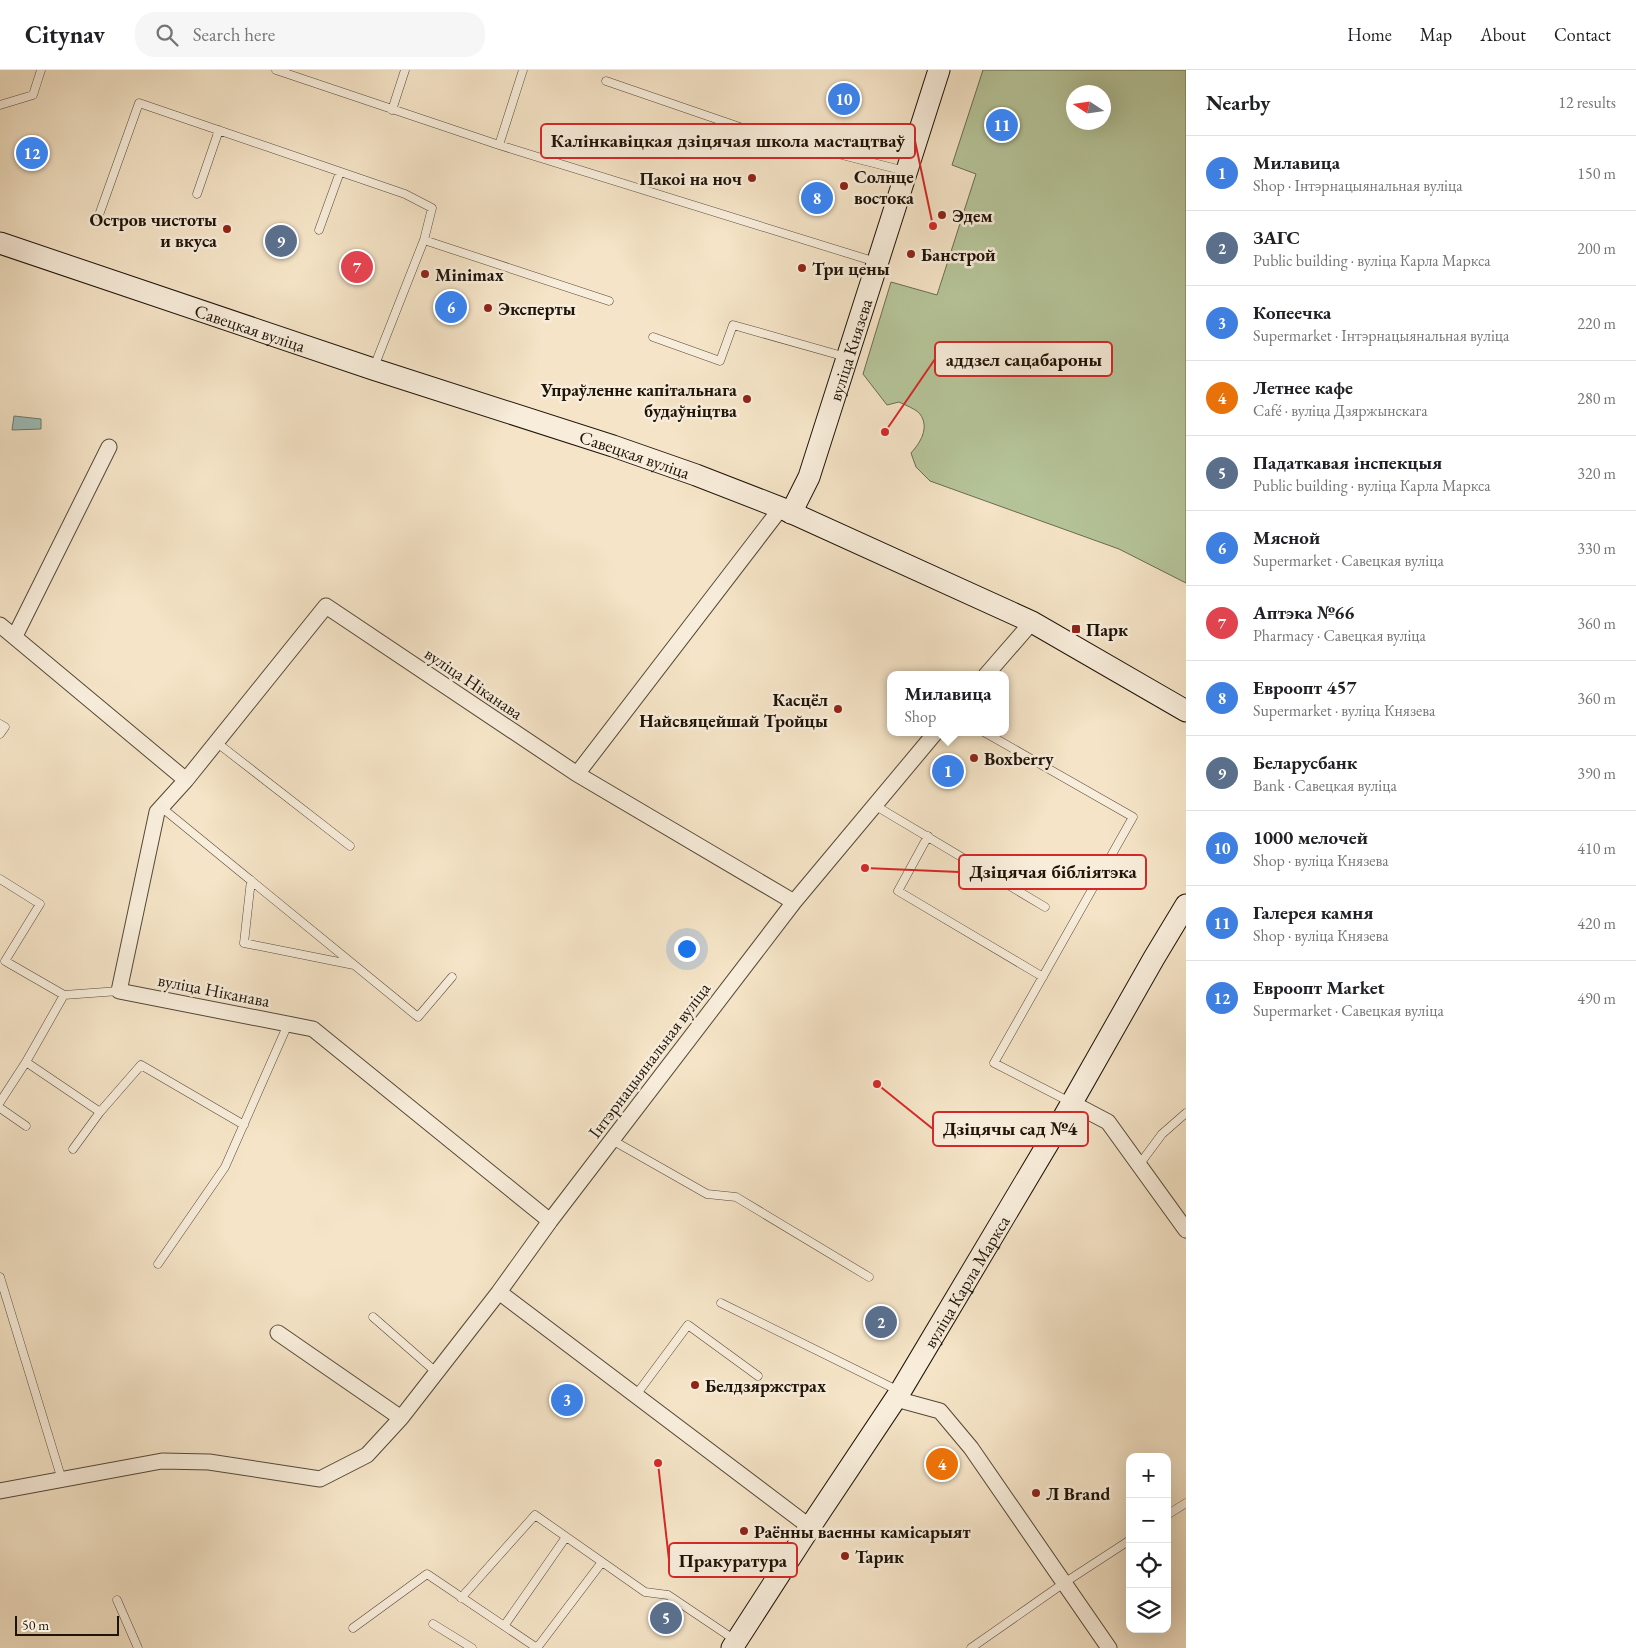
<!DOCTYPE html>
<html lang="en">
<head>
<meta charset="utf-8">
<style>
	body { margin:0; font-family:"EB Garamond",serif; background:#f6f6f6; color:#202124 }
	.controls { position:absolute; right:15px; bottom:15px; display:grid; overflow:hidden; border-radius:10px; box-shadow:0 5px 20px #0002 }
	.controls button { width:45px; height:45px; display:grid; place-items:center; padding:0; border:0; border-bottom:1px solid #e0e0e0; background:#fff; color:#202124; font:25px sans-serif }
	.compass { position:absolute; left:1066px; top:15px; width:45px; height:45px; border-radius:50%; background:#fff; box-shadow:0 5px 20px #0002; rotate:282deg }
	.scale { position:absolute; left:15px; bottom:12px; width:104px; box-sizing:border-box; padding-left:5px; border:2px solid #1f1408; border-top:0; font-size:14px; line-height:18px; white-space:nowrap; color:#1f1408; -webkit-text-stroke:4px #f8eddb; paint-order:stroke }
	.you { position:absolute; left:686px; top:878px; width:18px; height:18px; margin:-12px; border:4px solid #fff; border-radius:50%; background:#1a73e8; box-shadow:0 0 0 8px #1a73e833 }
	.badge { display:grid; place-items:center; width:32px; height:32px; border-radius:50%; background:#8f2418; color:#fff; font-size:16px; font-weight:700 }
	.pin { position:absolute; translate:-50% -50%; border:2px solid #fff; box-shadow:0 1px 5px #0006 }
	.popup { position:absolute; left:887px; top:601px; width:122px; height:65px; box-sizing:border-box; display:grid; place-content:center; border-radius:10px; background:#fff; filter:drop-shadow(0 1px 4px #0005); font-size:16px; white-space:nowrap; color:#757577 }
	.popup b { font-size:19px; color:#202124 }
	.popup::after { content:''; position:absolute; left:50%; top:100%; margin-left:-10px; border:10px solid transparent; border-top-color:#fff }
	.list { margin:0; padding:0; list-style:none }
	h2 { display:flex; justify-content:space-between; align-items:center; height:65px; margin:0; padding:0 20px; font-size:21px }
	h2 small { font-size:16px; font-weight:400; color:#757577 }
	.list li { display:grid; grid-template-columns:32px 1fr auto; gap:15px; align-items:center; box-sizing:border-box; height:75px; padding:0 20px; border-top:1px solid #e0e0e0 }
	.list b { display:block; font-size:19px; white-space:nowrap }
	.list p { margin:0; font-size:16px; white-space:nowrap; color:#757577 }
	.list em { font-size:16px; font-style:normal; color:#757577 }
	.icon { flex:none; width:28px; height:28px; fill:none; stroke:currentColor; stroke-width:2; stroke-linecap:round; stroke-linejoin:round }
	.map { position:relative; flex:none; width:1186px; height:1578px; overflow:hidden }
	header { display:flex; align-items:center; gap:30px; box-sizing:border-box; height:70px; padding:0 25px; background:#fff; border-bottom:1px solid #e0e0e0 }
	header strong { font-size:24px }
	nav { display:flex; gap:28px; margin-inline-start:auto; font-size:18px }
	.search { width:350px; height:45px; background:#f6f6f6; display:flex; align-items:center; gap:12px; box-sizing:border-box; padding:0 18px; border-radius:20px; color:#757577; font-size:19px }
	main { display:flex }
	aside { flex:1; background:#fff }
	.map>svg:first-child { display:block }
	.green { fill:#b6c59a; stroke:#6a6c51; fill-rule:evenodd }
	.water { fill:#9dbeba; stroke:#6b7a73 }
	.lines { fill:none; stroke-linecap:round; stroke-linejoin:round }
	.lane-casing { stroke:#544838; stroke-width:9 }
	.street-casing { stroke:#544838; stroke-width:17 }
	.secondary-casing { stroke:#1f1408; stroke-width:23 }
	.lane { stroke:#f8eddb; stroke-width:8 }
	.street { stroke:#f8eddb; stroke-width:15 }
	.secondary { stroke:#f8eddb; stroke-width:21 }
	.poi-dot { fill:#8f2418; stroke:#f8eddb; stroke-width:2 }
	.labels { text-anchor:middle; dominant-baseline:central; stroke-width:5; stroke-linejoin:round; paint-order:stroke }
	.poi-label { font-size:18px; font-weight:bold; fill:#1f1408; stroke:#f8eddb; text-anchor:start }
	.street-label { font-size:18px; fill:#1f1408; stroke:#f8eddb }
	.leader { fill:none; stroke:#d62828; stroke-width:2 }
	.callout-dot { fill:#d62828; stroke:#f8eddb; stroke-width:2 }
	.callout { fill:#f8eddb; stroke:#d62828; stroke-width:2 }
	.callout-label { font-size:19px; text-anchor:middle; font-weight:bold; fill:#1f1408 }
</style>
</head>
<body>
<header>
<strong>Citynav</strong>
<div class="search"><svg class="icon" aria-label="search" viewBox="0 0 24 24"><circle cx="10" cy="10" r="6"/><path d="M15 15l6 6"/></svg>Search here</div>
<nav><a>Home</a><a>Map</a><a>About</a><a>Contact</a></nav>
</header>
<main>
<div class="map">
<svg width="1186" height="1578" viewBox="0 0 1186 1578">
	<rect width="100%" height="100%" fill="#f5e4c7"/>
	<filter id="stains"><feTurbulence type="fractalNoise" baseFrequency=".004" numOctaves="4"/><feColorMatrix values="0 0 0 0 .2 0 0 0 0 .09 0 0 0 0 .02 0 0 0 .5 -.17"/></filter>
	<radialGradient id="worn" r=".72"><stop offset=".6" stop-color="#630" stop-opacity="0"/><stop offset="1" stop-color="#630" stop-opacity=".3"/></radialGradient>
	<path class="green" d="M983 0H1186V513L1119 479 930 411 916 397 911 383C920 373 930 358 920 344 916 339 905 335 899 332L887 335 863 304 891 212 937 225 976 104 952 95ZM1074 22H1104V52H1074Z"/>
	<path class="water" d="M14 346 41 349V359L12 360Z"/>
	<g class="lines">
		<defs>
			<path id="lane" d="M276 0 499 75 876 192
				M606 11 760 64 905 101
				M0 35 33 25 41 0
				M392 40 405 0
				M499 75 523 0
				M197 124 219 60
				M99 145 139 33 405 124 432 138 424 170 374 297
				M319 160 340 102
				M424 170 609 231
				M653 267 720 291 733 255 846 287
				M0 654 5 657 0 664
				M984 662 1133 747 994 993 1070 1032
				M216 672 350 776
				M876 736 1045 837
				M161 737 418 947 452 907
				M928 766 898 821 1043 907
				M0 809 40 834 5 891 64 925
				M251 810 244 873 354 895
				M119 921 64 925 26 992 100 1042 141 995 244 1055
				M0 1032 26 992
				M0 1038 26 1056
				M612 1070 707 1124 736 1127 869 1207
				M73 1079 100 1042
				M1139 1095 1162 1064 1186 1043
				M158 1194 225 1097 288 954
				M0 1207 62 1410
				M721 1233 899 1321
				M373 1247 436 1302
				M636 1325 688 1255 758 1306
				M1167 1445 1186 1433
				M461 1528 535 1445 645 1522 668 1525 735 1570
				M117 1530 138 1578
				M433 1554 472 1578
				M504 1556 566 1467
				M353 1558 427 1504 537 1578
				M537 1578 602 1492
				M971 1578 1064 1513 1130 1470"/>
			<path id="street" d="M0 555 186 710
				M15 566 109 377
				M986 605 1032 552
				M577 704 781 438
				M1072 1033 1108 1052 1186 1160
				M550 1151 313 959 119 921 157 742 186 710 326 536 577 704 794 832
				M499 1222 810 1457
				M278 1263 401 1348
				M896 1329 940 1341 971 1378 1109 1578
				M0 1421 162 1391 209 1392 320 1409 367 1385 401 1348 499 1222 550 1151 794 832 936 662"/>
			<g id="secondary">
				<path id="s1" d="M0 173 373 299 613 376 696 405 781 438 1032 552 1186 641"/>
				<path id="s2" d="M791 443 809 407 939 0"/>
				<path id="s3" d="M732 1578 810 1457 900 1322 1062 1050 1154 888 1186 835"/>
			</g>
		</defs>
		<use href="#lane" class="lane-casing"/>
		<use href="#street" class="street-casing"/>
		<use href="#secondary" class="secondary-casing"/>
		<use href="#lane" class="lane"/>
		<use href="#street" class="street"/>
		<use href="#secondary" class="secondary"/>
	</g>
	<g class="poi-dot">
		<circle cx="752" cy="108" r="5"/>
		<circle cx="844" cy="116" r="5"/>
		<circle cx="942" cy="145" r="5"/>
		<circle cx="227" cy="159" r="5"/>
		<circle cx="911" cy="184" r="5"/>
		<circle cx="802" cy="198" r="5"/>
		<circle cx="425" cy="204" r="5"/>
		<circle cx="488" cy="238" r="5"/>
		<circle cx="747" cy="329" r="5"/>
		<rect x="1071" y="554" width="10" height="10" rx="2.5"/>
		<circle cx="838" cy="639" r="5"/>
		<circle cx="974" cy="688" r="5"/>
		<circle cx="695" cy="1315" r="5"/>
		<circle cx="1036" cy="1423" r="5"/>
		<circle cx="744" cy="1461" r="5"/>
		<circle cx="845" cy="1486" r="5"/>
	</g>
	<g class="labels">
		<g class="poi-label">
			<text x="854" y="106">Солнце<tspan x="854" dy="21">востока</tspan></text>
			<text x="742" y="108" text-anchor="end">Пакоі на ноч</text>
			<text x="952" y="145">Эдем</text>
			<text x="217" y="149" text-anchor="end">Остров чистоты<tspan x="217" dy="21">и вкуса</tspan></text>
			<text x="921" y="184">Банстрой</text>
			<text x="812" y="198">Три цены</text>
			<text x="435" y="204">Minimax</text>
			<text x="498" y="238">Эксперты</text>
			<text x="737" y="319" text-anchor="end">Упраўленне капітальнага<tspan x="737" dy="21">будаўніцтва</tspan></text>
			<text x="1086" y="559">Парк</text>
			<text x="828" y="629" text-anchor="end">Касцёл<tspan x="828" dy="21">Найсвяцейшай Тройцы</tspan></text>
			<text x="984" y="688">Boxberry</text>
			<text x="705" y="1315">Белдзяржстрах</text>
			<text x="1046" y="1423">Л Brand</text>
			<text x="754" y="1461">Раённы ваенны камісарыят</text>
			<text x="855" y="1486">Тарик</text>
		</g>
		<g class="street-label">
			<text stroke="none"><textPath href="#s1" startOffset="264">Савецкая вуліца</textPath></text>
			<text stroke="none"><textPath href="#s2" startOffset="174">вуліца Князева</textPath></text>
			<text stroke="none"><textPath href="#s1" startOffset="669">Савецкая вуліца</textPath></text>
			<text transform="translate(474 613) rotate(34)">вуліца Ніканава</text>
			<text transform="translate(214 920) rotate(11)">вуліца Ніканава</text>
			<text transform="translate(649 990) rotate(-53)">Інтэрнацыянальная вуліца</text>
			<text stroke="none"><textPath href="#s3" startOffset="435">вуліца Карла Маркса</textPath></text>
		</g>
	</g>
	<path class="leader" d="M933 156L915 71M885 362L935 289M865 798L959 802M877 1014L933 1059M658 1393L669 1490"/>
	<g class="callout-dot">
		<circle cx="933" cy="156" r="5"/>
		<circle cx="885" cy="362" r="5"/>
		<circle cx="865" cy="798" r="5"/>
		<circle cx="877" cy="1014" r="5"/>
		<circle cx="658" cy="1393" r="5"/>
	</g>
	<g class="callout">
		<rect x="541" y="54" width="374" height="34" rx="5"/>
		<rect x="935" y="272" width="177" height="34" rx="5"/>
		<rect x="959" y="785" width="187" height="34" rx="5"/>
		<rect x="933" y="1042" width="155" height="34" rx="5"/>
		<rect x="669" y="1473" width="128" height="34" rx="5"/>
	</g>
	<g class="callout-label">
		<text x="728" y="77">Калінкавіцкая дзіцячая школа мастацтваў</text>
		<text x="1024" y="296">аддзел сацабароны</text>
		<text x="1053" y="808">Дзіцячая бібліятэка</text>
		<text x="1010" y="1065">Дзіцячы сад №4</text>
		<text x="733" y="1497">Пракуратура</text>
	</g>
	<rect width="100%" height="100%" filter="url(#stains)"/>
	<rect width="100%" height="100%" fill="url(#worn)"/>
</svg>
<div class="controls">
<button>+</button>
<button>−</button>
<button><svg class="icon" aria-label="locate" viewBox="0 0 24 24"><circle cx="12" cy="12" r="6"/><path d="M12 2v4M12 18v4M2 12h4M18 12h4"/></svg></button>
<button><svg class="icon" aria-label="layers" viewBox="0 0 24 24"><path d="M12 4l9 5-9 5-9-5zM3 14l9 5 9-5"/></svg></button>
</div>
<svg class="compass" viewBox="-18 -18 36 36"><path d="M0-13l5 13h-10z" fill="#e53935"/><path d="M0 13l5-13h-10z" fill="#757577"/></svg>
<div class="scale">50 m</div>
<div class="you"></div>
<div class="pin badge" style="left:948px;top:701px;background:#3f7fe0">1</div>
<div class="popup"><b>Милавица</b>Shop</div>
<div class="pin badge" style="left:881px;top:1252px;background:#5c6f8a">2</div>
<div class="pin badge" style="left:567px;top:1330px;background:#3f7fe0">3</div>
<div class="pin badge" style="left:942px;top:1394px;background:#e8710a">4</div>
<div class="pin badge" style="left:666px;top:1548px;background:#5c6f8a">5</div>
<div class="pin badge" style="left:451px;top:237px;background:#3f7fe0">6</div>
<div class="pin badge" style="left:357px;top:197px;background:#e0444e">7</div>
<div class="pin badge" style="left:817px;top:128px;background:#3f7fe0">8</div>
<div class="pin badge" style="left:281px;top:171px;background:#5c6f8a">9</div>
<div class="pin badge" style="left:844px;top:29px;background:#3f7fe0">10</div>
<div class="pin badge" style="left:1002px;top:55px;background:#3f7fe0">11</div>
<div class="pin badge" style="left:32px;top:83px;background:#3f7fe0">12</div>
</div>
<aside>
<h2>Nearby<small>12 results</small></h2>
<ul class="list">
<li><span class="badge" style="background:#3f7fe0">1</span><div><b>Милавица</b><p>Shop · Інтэрнацыянальная вуліца</p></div><em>150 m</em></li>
<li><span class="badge" style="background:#5c6f8a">2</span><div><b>ЗАГС</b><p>Public building · вуліца Карла Маркса</p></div><em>200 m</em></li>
<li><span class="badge" style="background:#3f7fe0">3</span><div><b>Копеечка</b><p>Supermarket · Інтэрнацыянальная вуліца</p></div><em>220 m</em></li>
<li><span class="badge" style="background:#e8710a">4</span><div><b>Летнее кафе</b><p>Café · вуліца Дзяржынскага</p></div><em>280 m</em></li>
<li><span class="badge" style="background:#5c6f8a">5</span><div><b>Падаткавая інспекцыя</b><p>Public building · вуліца Карла Маркса</p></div><em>320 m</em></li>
<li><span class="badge" style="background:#3f7fe0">6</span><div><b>Мясной</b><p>Supermarket · Савецкая вуліца</p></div><em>330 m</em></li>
<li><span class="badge" style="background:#e0444e">7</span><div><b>Аптэка №66</b><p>Pharmacy · Савецкая вуліца</p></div><em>360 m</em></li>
<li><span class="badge" style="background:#3f7fe0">8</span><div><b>Евроопт 457</b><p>Supermarket · вуліца Князева</p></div><em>360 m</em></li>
<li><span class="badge" style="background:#5c6f8a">9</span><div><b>Беларусбанк</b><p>Bank · Савецкая вуліца</p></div><em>390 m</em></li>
<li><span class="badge" style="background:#3f7fe0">10</span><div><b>1000 мелочей</b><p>Shop · вуліца Князева</p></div><em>410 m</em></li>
<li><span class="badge" style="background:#3f7fe0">11</span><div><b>Галерея камня</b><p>Shop · вуліца Князева</p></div><em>420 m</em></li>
<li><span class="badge" style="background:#3f7fe0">12</span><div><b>Евроопт Market</b><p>Supermarket · Савецкая вуліца</p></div><em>490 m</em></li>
</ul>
</aside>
</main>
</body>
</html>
